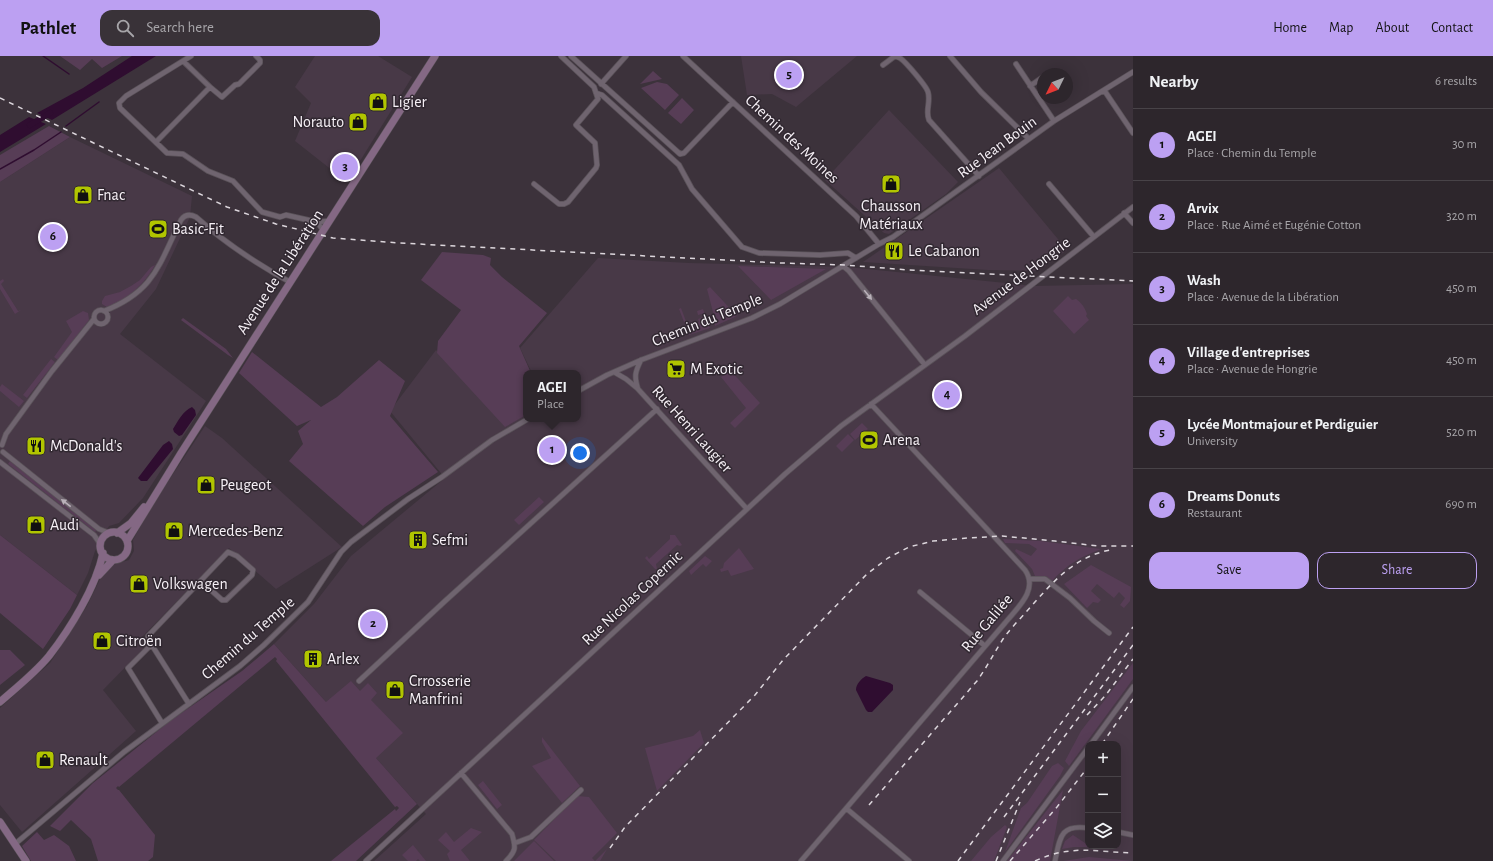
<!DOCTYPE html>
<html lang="en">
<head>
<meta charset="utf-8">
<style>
	body { margin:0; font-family:"Alegreya Sans",sans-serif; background:#393238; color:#f1f3f6 }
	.controls { position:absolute; right:12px; bottom:12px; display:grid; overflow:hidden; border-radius:8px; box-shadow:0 4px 16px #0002 }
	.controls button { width:36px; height:36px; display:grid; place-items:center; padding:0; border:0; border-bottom:1px solid #484348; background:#2d262c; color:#f1f3f6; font:20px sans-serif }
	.compass { position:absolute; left:1037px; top:12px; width:36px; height:36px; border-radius:50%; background:#2d262c; box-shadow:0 4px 16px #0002; rotate:227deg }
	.you { position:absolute; left:580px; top:397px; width:14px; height:14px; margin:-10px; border:3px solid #fff; border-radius:50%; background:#1a73e8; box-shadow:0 0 0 6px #1a73e833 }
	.badge { display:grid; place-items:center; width:26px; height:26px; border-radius:50%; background:#bca0f2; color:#111; font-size:13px; font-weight:700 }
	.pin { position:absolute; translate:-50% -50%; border:2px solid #fff; box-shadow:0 1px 4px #0006 }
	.popup { position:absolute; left:523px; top:314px; width:58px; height:52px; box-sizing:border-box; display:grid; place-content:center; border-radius:8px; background:#2d262c; filter:drop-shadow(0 1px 3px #0005); font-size:13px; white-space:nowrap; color:#a7a5a9 }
	.popup b { font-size:15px; color:#f1f3f6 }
	.popup::after { content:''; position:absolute; left:50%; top:100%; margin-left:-8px; border:8px solid transparent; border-top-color:#2d262c }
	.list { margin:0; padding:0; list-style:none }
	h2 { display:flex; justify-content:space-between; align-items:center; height:52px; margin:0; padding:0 16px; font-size:17px }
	h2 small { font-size:13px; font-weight:400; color:#a7a5a9 }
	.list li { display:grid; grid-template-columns:26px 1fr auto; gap:12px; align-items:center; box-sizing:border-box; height:72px; padding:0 16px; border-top:1px solid #484348 }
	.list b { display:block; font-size:15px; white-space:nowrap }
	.list p { margin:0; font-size:13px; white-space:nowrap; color:#a7a5a9 }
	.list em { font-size:13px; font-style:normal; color:#a7a5a9 }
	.actions { display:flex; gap:8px; padding:12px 16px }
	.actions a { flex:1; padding:9px 0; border:1px solid #bca0f2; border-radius:12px; text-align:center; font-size:14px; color:#bca0f2 }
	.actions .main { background:#bca0f2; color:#111 }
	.icon { flex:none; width:22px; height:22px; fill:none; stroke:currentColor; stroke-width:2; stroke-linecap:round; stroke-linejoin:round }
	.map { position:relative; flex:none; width:1133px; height:805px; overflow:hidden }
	header { display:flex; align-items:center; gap:24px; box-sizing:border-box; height:56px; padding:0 20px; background:#bca0f2; color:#111 }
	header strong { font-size:19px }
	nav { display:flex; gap:22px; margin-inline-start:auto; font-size:14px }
	.search { width:280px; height:36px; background:#393238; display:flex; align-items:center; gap:10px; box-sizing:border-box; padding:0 14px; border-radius:12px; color:#a7a5a9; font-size:15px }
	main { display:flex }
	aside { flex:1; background:#2d262c }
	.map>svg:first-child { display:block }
	.built { fill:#483947; fill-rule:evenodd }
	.green { fill:#573d56 }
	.water { fill:#2f0d30 }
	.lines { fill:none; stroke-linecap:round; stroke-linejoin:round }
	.stream { stroke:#2f0d30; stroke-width:1.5 }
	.canal { stroke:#2f0d30; stroke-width:6 }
	.street-casing { stroke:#5a5259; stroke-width:6 }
	.secondary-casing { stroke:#5a5259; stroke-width:8 }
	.street { stroke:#6f646f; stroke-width:4.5 }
	.secondary { stroke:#846884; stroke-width:7 }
	.rail { stroke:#dcd6dc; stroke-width:1.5; stroke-dasharray:5 5; stroke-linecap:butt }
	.oneway { fill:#b9b1b9 }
	.labels { text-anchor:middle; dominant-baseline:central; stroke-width:3; stroke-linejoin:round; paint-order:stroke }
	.poi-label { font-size:16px; fill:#f6f0f6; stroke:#312831; text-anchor:start }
	.street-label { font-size:16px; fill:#f6f0f6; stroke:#312831 }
</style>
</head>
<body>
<header>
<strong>Pathlet</strong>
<div class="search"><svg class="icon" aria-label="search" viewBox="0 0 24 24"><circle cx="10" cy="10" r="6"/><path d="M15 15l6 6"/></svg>Search here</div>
<nav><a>Home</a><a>Map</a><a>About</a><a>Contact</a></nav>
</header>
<main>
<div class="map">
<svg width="1133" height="805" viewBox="0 0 1133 805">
	<rect width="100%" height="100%" fill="#3c323b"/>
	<path class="built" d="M315 0H378L412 21 347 126 295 85 311 47 295 31Z
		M741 0H857L796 51 772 38 747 39Z
		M889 54 958 126 946 138 889 178 884 177 825 124Z
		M70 81 192 140 190 161 156 233 120 278 206 345 143 442 119 467 109 470 95 495 88 517 77 539 0 479V126Z
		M999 112 1067 194 1038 215 988 214 863 206Z
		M598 202 689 207 847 211 1034 230 1133 228V805H374L426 758 274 588 314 548 351 500 445 422 390 355 436 294 507 369 526 358V363H578V317H532L520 292ZM1088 688H1118V790H1088Z
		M205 370 222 382 342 491 276 533 229 492 141 582 143 593 103 634 136 675 22 776 0 749V652L50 607 87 550 100 523 112 509 129 504 134 495 133 484 153 448Z"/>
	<path class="green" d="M60 0H122L102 12 92 3 80 14Z
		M653 15 662 23 640 28Z
		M657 26 667 28 679 39 665 54 641 32Z
		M682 42 694 54 681 68 668 57Z
		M49 70 70 81 0 126V99Z
		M442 196 483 199 491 202 490 209 502 221 547 257 519 290 531 317H526V359L505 371 437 297 438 285 461 254 421 224Z
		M155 209C145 228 127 244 107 251L102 248V245L105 240 120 236 131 230 140 224 151 211Z
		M738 210 826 213 771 244Z
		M3 223 4 225 1 228 18 255 21 254 15 258 0 233V225Z
		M710 231 737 260 715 270 713 261 714 260 707 233Z
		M1068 240 1072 244 1076 243C1082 247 1085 252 1087 258L1086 260 1089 264 1074 278 1053 255Z
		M681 252 687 268 696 265 697 267 699 266 698 263 703 261 702 258 698 259 697 255 703 253 710 272 689 279 679 253Z
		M83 255 88 257 89 264 58 304 54 301 72 276 66 265Z
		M183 262 226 293 233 302 228 299 181 264Z
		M252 296 321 351 337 341 379 304 405 325 390 360 438 416 385 451 363 470 289 405 303 388 298 375 311 364 297 370 239 317Z
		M51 303 55 306 27 342 23 339Z
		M730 314 760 347 735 372 730 367 746 352 721 321Z
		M2 328 24 345 19 351 0 335V331Z
		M862 367 868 373 855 384 850 378Z
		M848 378 854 384 842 396 836 390Z
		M10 405 97 473 95 476 8 408Z
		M539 441 544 446 519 469 514 464Z
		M0 479 77 539 70 553 43 593 0 557Z
		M670 479H675L682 489 680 490 677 489 656 508 657 513H655L645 502 647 500 649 503 670 483Z
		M1003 483 1041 485 1101 493C1079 502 1069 507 1052 525L1046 520H1035L1032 513 1015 495 1016 493 1031 500 1037 493 1029 488 1005 487Z
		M739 492 754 513 731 520 728 514 721 516 720 513 723 512 724 507Z
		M705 500 712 505 706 511 703 508 691 519 689 515Z
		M1091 509 1131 531 1130 545 1124 552 1120 549 1125 542 1119 536 1114 542 1097 528 1091 535 1101 544 1098 547 1093 546 1087 552 1064 528Z
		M274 588 326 646 351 625 360 635 368 627 377 637 371 644 403 677 376 702 417 748 356 805H331L395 753 396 755 399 752 397 750 395 751 276 605 277 603 275 601 119 731 118 730 116 732 118 734H119L155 779 153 801 148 805H98L91 783 71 764 60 775 50 770 93 727 170 665 242 615Z
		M0 594H10L25 609 0 629Z
		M1133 607V623L1069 710 1065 705 1081 675Z
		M700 674 704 687 657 735 645 692 693 680Z
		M542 681 580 730 562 747 532 710 551 702 542 686Z
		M1058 707 1064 712 1060 720 1005 796 1021 752 1027 747 1052 710Z
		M483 725 502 749 497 753 478 729Z
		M1063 734 1050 805H1007Z
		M577 740 589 741 617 777 592 802 595 805 607 793 600 805H556L534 784Z
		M1005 769 1007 771 994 805H971L991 781Z
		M471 772 482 776 461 794 470 805H450L447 798 450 795 438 784 446 776 454 786Z
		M37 776 44 784 54 779 69 790 76 805H31L22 790Z
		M1073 779 1088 789V790L1091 791H1074L1062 793 1065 785Z
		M534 785 554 805H514Z
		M413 789 426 805H420L418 803 416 805H408L402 799Z
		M1089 801 1133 805H1063Z"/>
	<path class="water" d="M132 0H156L52 64 37 57 83 32Z
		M29 61 46 68 0 96V79Z
		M192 351 195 354 196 359 182 379 179 380 174 376 173 373C178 365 183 355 192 351Z
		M169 385 172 388 173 393 147 425H141L138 422 163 389Z
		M866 620 890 627 893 629V634L872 656H868L866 654 856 634C856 628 861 623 866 620Z"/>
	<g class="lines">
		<path class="stream" d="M43 0 69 18
			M66 70 99 46
			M0 113 34 94 61 76"/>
		<path class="canal" d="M30 69 50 57"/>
		<defs>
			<path id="street" d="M191 0 126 40 119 47 120 52 167 97 183 98 208 115 233 125 262 156 280 161 286 159 317 166 323 174
				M571 0 680 98 684 97 733 46
				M683 0 856 160 879 188
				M950 0 981 36 1029 83
				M183 5 210 31
				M1016 8 1054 65
				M883 9 895 0C897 1 898 1 900 2 906 6 927 31 928 36 931 46 925 55 929 64L979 120
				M601 28 626 0
				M1030 30 1043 21
				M1104 34 1133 77
				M596 37 602 39 679 109 692 133 742 191 759 197 820 199 848 197 856 202
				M156 86 210 31 222 41 235 29 239 28 260 7V4L256 0
				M534 128 559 148H564L568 146 596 112 597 109 595 87 576 69 598 43 594 31 561 0
				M1049 128 1094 181
				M1124 157 1133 167
				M317 166 329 165
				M843 210 849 215 925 309
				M94 261a7 7 0 1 1 14 0a7 7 0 1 1-14 0Z
				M104 255C155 235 159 208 181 164 185 158 190 158 196 161 224 186 257 208 290 226
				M641 304C635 316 634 320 638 333L747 453
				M614 316 626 323 637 332
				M578 335 607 319 641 304 752 262 780 248 879 188 893 181 1054 65 1133 16
				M2 389 6 378 52 315 94 263
				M3 396 99 473 109 477
				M0 406 94 479 101 489
				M1030 523H1045L1070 542 1094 565 1109 577
				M920 536 985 590
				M151 589 128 612 162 667
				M359 625 444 546 657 353
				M189 648 148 583V580L228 496 237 500 253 514 252 519 226 544H222L201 525
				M1091 688 1133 631
				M461 717 512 778C516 792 516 795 506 805
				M847 753 909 805
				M1118 776 1133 779
				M515 787 531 781 581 734
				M15 788 124 696 240 610 264 589 308 546 341 496 351 486 408 443 442 421 492 384 528 363
				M366 805 785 418 841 370 965 280 1133 151
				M801 805 1005 567C1017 552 1039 534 1025 514L871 348
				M1003 805 1088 692
				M1055 805C1060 782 1060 768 1088 772"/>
			<path id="secondary" d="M100 490a14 14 0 1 1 28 0a14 14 0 1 1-28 0Z
				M117 477 131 467 144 451
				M127 485 181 397 435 0
				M99 519 113 504
				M0 646C17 631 35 617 49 600 70 573 96 531 103 497
				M0 766 26 805"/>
		</defs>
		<use href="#street" class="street-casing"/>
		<use href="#secondary" class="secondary-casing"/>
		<use href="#street" class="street"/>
		<use href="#secondary" class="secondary"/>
		<path class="rail" d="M0 42 227 151 276 168 333 182 399 187 781 207 845 209 909 214 1133 225
			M1087 659 1105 640 1133 603
			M1102 688 1133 643
			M869 749 977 625C987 611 994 597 1003 583 1010 573 1019 564 1027 555 1051 528 1073 501 1110 494
			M1004 761 1133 589
			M610 792 625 771 755 639 783 604 867 518 888 502 909 491 933 485 968 482 1002 480 1055 485 1098 490H1133
			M958 805 1133 571
			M996 805 1020 746
			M1010 805 1057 751 1088 711
			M1035 805C1072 788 1095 796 1133 797"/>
	</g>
	<defs><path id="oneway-solid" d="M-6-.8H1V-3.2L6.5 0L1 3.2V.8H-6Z"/></defs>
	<g class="oneway">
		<use href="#oneway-solid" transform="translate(868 239) rotate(51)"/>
		<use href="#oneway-solid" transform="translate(66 447) rotate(-142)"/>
	</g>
	<defs>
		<symbol id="shop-square" viewBox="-11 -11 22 22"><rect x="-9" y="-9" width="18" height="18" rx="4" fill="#b1c500" stroke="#312831"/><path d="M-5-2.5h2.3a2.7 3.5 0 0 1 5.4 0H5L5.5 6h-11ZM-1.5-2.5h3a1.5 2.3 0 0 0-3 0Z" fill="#111"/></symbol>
		<symbol id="stadium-square" viewBox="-11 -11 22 22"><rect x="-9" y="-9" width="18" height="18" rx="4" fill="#b1c500" stroke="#312831"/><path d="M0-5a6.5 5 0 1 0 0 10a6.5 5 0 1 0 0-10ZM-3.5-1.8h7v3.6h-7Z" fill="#111"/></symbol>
		<symbol id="restaurant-square" viewBox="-11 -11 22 22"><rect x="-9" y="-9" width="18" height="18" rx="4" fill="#b1c500" stroke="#312831"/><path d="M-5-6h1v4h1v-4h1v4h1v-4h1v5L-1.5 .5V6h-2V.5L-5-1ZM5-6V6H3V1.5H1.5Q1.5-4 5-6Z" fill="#111"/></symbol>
		<symbol id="supermarket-square" viewBox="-11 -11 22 22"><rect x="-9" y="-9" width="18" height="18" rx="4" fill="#b1c500" stroke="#312831"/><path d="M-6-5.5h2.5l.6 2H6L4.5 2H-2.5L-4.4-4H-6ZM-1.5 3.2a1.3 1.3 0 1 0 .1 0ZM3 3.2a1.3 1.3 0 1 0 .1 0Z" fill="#111"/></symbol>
		<symbol id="building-square" viewBox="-11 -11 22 22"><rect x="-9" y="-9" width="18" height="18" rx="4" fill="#b1c500" stroke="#312831"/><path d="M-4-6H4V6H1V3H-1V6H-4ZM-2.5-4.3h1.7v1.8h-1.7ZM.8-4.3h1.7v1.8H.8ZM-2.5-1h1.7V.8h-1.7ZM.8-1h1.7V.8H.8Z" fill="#111"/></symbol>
	</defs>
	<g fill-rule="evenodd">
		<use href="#shop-square" x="367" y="35" width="22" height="22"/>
		<use href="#shop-square" x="347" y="55" width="22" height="22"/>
		<use href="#shop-square" x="880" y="117" width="22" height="22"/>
		<use href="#shop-square" x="72" y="128" width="22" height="22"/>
		<use href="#stadium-square" x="147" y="162" width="22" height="22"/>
		<use href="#restaurant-square" x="883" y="184" width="22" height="22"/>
		<use href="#supermarket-square" x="665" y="302" width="22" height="22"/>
		<use href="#stadium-square" x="858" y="373" width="22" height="22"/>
		<use href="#restaurant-square" x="25" y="379" width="22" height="22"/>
		<use href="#shop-square" x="195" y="418" width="22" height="22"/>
		<use href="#shop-square" x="25" y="458" width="22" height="22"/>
		<use href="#shop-square" x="163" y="464" width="22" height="22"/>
		<use href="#building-square" x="407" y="473" width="22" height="22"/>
		<use href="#shop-square" x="128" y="517" width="22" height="22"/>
		<use href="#shop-square" x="91" y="574" width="22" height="22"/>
		<use href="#building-square" x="302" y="592" width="22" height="22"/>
		<use href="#shop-square" x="384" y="623" width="22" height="22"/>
		<use href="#shop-square" x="34" y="693" width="22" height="22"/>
	</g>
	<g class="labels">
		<g class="poi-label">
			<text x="392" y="46">Ligier</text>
			<text x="344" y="66" text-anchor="end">Norauto</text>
			<text x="97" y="139">Fnac</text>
			<text x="891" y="150" text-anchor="middle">Chausson<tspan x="891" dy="18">Matériaux</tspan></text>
			<text x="172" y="173">Basic-Fit</text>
			<text x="908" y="195">Le Cabanon</text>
			<text x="690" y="313">M Exotic</text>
			<text x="883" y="384">Arena</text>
			<text x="50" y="390">McDonald's</text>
			<text x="220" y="429">Peugeot</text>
			<text x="50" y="469">Audi</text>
			<text x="188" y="475">Mercedes-Benz</text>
			<text x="432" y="484">Sefmi</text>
			<text x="153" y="528">Volkswagen</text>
			<text x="116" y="585">Citroën</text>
			<text x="327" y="603">Arlex</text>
			<text x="409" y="625">Crrosserie<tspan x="409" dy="18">Manfrini</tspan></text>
			<text x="59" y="704">Renault</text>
		</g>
		<g class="street-label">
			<text transform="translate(792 83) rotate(43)">Chemin des Moines</text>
			<text transform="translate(997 91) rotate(-36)">Rue Jean Bouin</text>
			<text transform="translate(280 216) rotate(-57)">Avenue de la Libération</text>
			<text transform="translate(1021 220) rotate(-37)">Avenue de Hongrie</text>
			<text transform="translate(707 264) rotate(-22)">Chemin du Temple</text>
			<text transform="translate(692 373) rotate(48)">Rue Henri Laugier</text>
			<text transform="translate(632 542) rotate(-43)">Rue Nicolas Copernic</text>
			<text transform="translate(987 567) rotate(-50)">Rue Galilée</text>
			<text transform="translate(248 582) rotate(-41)">Chemin du Temple</text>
		</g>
	</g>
</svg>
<div class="controls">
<button>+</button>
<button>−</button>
<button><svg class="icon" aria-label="layers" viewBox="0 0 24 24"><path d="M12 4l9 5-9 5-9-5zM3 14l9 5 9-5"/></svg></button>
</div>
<svg class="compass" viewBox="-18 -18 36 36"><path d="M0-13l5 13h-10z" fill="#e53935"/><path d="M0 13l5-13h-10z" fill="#a7a5a9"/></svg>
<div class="you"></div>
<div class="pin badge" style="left:552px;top:394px">1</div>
<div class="popup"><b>AGEI</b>Place</div>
<div class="pin badge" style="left:373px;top:568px">2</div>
<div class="pin badge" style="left:345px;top:111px">3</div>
<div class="pin badge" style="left:947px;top:339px">4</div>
<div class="pin badge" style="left:789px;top:19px">5</div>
<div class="pin badge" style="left:53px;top:181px">6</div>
</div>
<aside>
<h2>Nearby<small>6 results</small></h2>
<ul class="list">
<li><span class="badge">1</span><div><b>AGEI</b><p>Place · Chemin du Temple</p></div><em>30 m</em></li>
<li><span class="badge">2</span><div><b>Arvix</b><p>Place · Rue Aimé et Eugénie Cotton</p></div><em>320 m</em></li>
<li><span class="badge">3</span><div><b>Wash</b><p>Place · Avenue de la Libération</p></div><em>450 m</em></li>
<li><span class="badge">4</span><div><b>Village d'entreprises</b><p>Place · Avenue de Hongrie</p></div><em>450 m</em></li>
<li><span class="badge">5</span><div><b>Lycée Montmajour et Perdiguier</b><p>University</p></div><em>520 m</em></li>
<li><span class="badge">6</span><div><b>Dreams Donuts</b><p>Restaurant</p></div><em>690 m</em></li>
</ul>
<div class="actions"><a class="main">Save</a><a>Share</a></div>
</aside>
</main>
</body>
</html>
